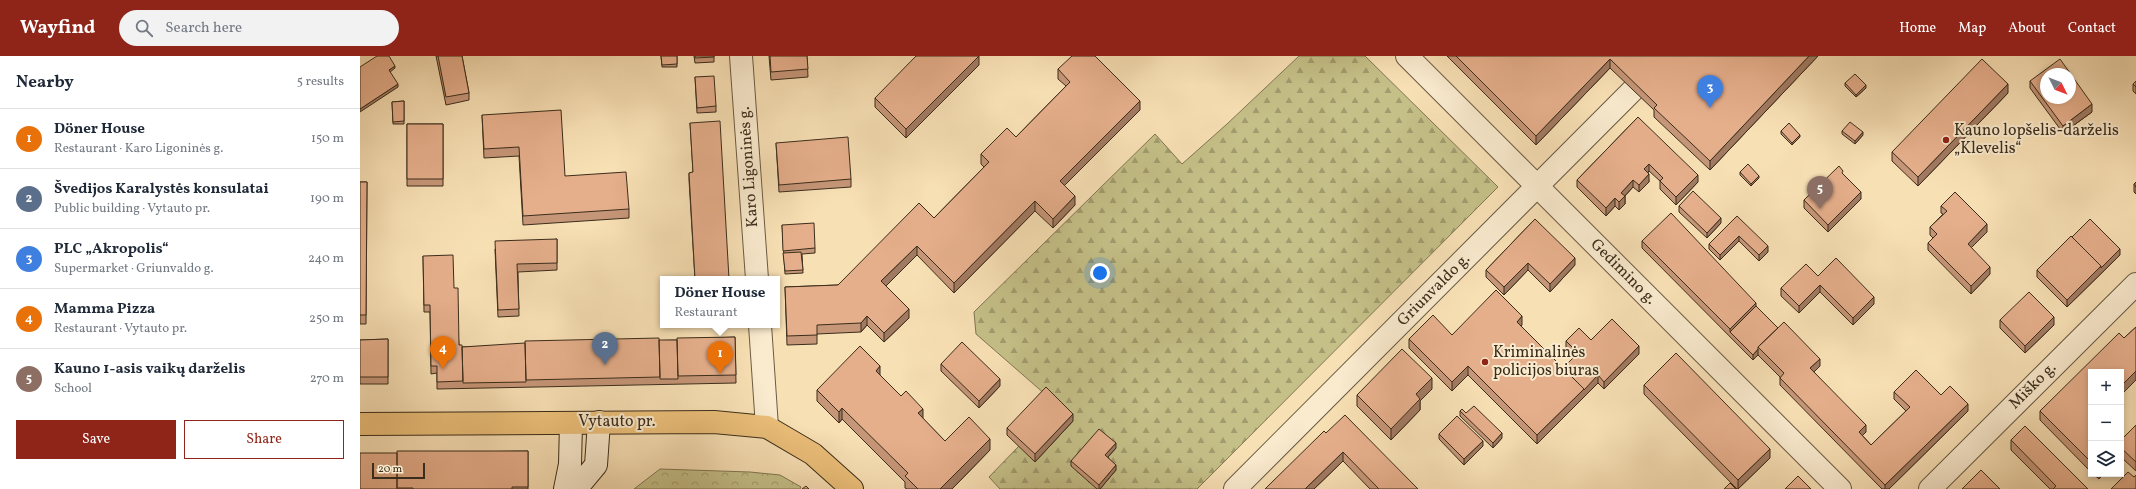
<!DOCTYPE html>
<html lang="en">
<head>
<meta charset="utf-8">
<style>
	body { margin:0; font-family:Vollkorn,serif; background:#f2f2f3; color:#1f2937 }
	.controls { position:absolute; right:12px; bottom:12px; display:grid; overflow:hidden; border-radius:0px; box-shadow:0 2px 6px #0003 }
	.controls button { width:36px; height:36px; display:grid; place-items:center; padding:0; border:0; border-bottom:1px solid #e0e1e3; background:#fff; color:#1f2937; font:20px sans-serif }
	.compass { position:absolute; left:1680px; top:12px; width:36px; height:36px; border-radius:50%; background:#fff; box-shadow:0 2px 6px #0003; rotate:132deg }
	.scale { position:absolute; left:12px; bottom:10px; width:53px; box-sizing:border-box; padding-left:4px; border:2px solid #3b2d1b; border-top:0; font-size:11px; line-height:14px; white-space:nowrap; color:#3b2d1b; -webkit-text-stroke:3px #faebcf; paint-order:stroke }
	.you { position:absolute; left:740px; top:217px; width:14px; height:14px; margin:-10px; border:3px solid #fff; border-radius:50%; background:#1a73e8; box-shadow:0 0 0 6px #1a73e833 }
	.badge { display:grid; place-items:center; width:26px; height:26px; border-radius:50%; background:#8f2418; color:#fff; font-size:13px; font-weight:700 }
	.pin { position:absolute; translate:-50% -33px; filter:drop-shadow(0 1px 2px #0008) }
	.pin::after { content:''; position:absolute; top:21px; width:14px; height:12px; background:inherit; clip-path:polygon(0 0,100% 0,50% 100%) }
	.popup { position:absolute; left:300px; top:220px; width:120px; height:52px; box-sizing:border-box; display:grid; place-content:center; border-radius:0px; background:#fff; filter:drop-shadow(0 1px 3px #0005); font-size:13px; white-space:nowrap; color:#747a83 }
	.popup b { font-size:15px; color:#1f2937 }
	.popup::after { content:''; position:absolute; left:50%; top:100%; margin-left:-8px; border:8px solid transparent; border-top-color:#fff }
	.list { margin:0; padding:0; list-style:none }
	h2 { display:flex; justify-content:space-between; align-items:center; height:52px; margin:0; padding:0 16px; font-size:17px }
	h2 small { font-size:13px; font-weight:400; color:#747a83 }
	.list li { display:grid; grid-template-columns:26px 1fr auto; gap:12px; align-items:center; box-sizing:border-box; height:60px; padding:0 16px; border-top:1px solid #e0e1e3 }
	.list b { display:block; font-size:15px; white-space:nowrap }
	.list p { margin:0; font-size:13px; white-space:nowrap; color:#747a83 }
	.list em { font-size:13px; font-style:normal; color:#747a83 }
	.actions { display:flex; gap:8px; padding:12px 16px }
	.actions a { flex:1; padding:9px 0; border:1px solid #8f2418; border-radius:0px; text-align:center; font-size:14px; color:#8f2418 }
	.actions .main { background:#8f2418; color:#fff }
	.icon { flex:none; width:22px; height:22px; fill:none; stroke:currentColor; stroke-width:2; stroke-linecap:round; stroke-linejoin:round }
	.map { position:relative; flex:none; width:1776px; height:433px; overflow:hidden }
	header { display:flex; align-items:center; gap:24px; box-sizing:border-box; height:56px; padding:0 20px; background:#8f2418; color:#fff }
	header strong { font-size:19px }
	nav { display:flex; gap:22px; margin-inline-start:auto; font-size:14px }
	.search { width:280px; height:36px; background:#f2f2f3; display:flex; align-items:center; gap:10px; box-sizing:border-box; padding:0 14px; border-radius:22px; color:#747a83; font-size:15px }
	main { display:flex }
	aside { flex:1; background:#fff }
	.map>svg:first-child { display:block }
	.forest { fill:url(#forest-firs); stroke:#807652 }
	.park { fill:url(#park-crowns); stroke:#807652 }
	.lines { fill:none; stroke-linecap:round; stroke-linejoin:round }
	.street-casing { stroke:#6a5a42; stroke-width:24 }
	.secondary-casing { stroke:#3b2d1b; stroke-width:24 }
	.primary-casing { stroke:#3b2d1b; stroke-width:24 }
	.street { stroke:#faebcf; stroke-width:22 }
	.secondary { stroke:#faebcf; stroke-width:22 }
	.primary { stroke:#ecc07a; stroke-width:22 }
	.wall { fill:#c69678; stroke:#3b2d1b }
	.shaded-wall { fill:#a17a62; stroke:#3b2d1b }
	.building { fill:#e6af8c; stroke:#3b2d1b; fill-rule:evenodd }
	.poi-dot { fill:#8f2418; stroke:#faebcf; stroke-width:1.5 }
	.labels { text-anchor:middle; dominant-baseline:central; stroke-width:4; stroke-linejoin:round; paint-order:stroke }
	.poi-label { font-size:16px; fill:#3b2d1b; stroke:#faebcf; text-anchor:start }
	.street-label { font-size:16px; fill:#3b2d1b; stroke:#faebcf }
</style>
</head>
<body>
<header>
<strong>Wayfind</strong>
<div class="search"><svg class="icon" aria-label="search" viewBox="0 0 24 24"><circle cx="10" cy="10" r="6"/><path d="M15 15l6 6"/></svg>Search here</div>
<nav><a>Home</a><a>Map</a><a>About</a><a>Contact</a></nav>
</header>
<main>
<aside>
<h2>Nearby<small>5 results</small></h2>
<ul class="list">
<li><span class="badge" style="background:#e8710a">1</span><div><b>Döner House</b><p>Restaurant · Karo Ligoninės g.</p></div><em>150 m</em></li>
<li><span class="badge" style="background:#5c6f8a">2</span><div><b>Švedijos Karalystės konsulatai</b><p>Public building · Vytauto pr.</p></div><em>190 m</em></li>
<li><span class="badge" style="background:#3f7fe0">3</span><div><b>PLC „Akropolis“</b><p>Supermarket · Griunvaldo g.</p></div><em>240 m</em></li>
<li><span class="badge" style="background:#e8710a">4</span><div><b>Mamma Pizza</b><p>Restaurant · Vytauto pr.</p></div><em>250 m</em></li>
<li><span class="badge" style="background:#8d6e63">5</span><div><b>Kauno 1-asis vaikų darželis</b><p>School</p></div><em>270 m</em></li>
</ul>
<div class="actions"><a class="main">Save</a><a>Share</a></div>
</aside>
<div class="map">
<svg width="1776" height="433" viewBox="0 0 1776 433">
	<defs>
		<pattern id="forest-firs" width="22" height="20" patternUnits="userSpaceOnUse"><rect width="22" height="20" fill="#c5c088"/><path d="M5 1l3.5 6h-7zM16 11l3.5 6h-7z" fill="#a19c6e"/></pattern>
		<pattern id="park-crowns" width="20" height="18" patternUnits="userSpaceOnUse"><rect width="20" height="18" fill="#c5c088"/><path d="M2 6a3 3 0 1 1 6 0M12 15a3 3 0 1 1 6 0" fill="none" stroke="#a19c6e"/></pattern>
	</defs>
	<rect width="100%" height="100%" fill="#f8e0b5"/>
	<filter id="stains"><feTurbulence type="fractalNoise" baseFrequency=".005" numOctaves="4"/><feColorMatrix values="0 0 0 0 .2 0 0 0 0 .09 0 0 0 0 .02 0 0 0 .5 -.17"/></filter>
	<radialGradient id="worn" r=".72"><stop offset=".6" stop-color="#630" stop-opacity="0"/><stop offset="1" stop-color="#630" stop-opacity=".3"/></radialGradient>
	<path class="forest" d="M939 0H1005L1138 131 837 433H640L629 421 659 390 686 339 616 278 614 256 795 78 822 108 867 68Z"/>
	<path class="park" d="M300 413 390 416 420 419 441 431 440 433H274Z"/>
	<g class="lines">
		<defs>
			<path id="street" d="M381 0 397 223
				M1047 0 1480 433
				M400 269 407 371
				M875 433 1273 34
				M1570 433 1776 228"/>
			<path id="secondary" d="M205 433 210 408 211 367
				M216 433 236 409 239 366"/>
			<path id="primary" d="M0 368 354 366 407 371 453 398 492 433"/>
		</defs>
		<use href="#street" class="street-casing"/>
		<use href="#secondary" class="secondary-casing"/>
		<use href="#primary" class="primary-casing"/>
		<use href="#street" class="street"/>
		<use href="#secondary" class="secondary"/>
		<use href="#primary" class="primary"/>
	</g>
	<path class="wall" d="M76 0H102L109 37V44L86 49Z
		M301 0H317V11H302Z
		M334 0H354V6L335 7Z
		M409 0H447L448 21 411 24Z
		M1087 0H1458L1350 114 1294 61V54L1250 12 1176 89Z
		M619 9 546 82 515 51V42Z
		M698 13 780 54 704 129 715 149 693 172 675 155 594 237 557 199 526 230 549 262 524 286 507 269 501 276 457 278V288L427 289 425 231 478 229 574 162 624 111 621 108V98L656 81 706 30 698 23Z
		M335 21 356 50V56L337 57Z
		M1670 25 1732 56 1703 77 1670 32Z
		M1776 25V38L1773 35V28Z
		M1485 27 1506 32 1496 41 1485 30Z
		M1648 37 1558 130 1532 105V96Z
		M44 45V68H33L32 46Z
		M122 59 205 120 269 153V162L163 169 159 100 124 102Z
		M1278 61 1338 126 1316 149 1300 133V125L1289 115 1288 117 1289 126 1279 136 1273 131 1265 140V148L1259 154 1255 150 1246 160 1217 131V124Z
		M330 67 369 223H335L329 124V117L333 116Z
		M47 68H83V130H47Z
		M1421 75 1440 81 1432 89 1421 78Z
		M1482 75 1503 79 1495 88 1482 78Z
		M416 87 491 123V131L419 136Z
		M1380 116 1399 122 1391 130 1380 119Z
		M1483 118 1501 143 1468 176 1444 152V144Z
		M0 126H7L6 268H0Z
		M1776 126V138L1774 136V128Z
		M1319 150 1361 167 1347 182 1319 156Z
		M1581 150 1627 176 1611 191 1630 218 1611 238 1568 194V187L1573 182 1570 179V171L1583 158 1581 157Z
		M1377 160 1408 196 1399 205 1379 185 1360 204 1349 193V188Z
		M1175 163 1215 209 1190 236 1168 214 1144 239 1126 221V214Z
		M422 169 455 192V197L442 198 443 217 425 218Z
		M1712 181 1760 199 1707 251 1677 221V214Z
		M197 183V214L158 216 159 260 138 261 135 193Z
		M1282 185 1396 250 1418 272 1460 310 1454 316 1506 376 1502 379 1511 389 1546 355 1534 343V336L1581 339 1608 355 1529 433H1522L1420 329V321L1398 299 1393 304 1282 192Z
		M63 200 94 232 99 289 102 291 317 284 375 281 376 327 77 333V317L71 318 70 256H64Z
		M1458 220 1514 248 1493 269 1460 236 1439 257 1421 240V232Z
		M1640 264 1694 269 1665 297 1640 272Z
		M1162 269 1161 270 1203 312 1214 301 1206 293V285L1231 284 1279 298 1244 333 1238 327 1177 388 1108 319 1092 335 1049 292V283L1092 279Z
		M1776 271V324L1761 339 1731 316V416L1680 364V355L1764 282Z
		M28 283V328H0V284Z
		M581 308 640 330 619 352 581 315Z
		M520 319 585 385 630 394 592 433H547L545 432V426L482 363 479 367 457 345V334Z
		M1284 329 1410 402 1378 433H1377L1284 338Z
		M1072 333 1060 345V354L1031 384 997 350V339Z
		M1100 355 1106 357 1142 382 1133 392 1100 360Z
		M713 365 675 406 647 379V372Z
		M1776 369V415L1761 401V384Z
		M966 377 1058 433H1010L983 405 954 433H905Z
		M1079 378 1123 390 1104 409 1079 383Z
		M1651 384 1728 433H1690L1651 394Z
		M756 392 748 401 756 414 740 433H737L711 410V405Z
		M168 395V433H0L37 397Z
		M1733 418H1744L1739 423Z"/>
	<path class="shaded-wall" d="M619 0V9L546 82V73Z
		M1449 0H1458L1350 114V105Z
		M1250 3V12L1176 89V80Z
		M35 10V12L29 17V14Z
		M38 28V31L0 56V53Z
		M1648 28V37L1558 130V121Z
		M1506 29V32L1496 41V39Z
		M780 45V54L700 134V125Z
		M1732 48V56L1703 77V70Z
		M1503 76V79L1495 88V85Z
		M1440 79V81L1432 89V87Z
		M1289 108V115L1284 120V113Z
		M1289 118V126L1279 136V129Z
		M1338 119V126L1316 149V141Z
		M1399 120V122L1391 130V128Z
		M1273 124V131L1261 144V137Z
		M1501 136V143L1468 176V169Z
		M715 140V149L693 172V163Z
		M1265 140V148L1259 154V146Z
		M1255 142V150L1246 160V152Z
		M675 145V155L594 237V227Z
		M1361 162V167L1347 182V177Z
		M1627 168V176L1608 195V188Z
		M1379 180V185L1360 204V199Z
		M557 190V199L521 235V225Z
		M1408 190V196L1399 205V199Z
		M1760 193V199L1707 251V244L1741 210Z
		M1215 202V209L1190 236V228Z
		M1168 207V214L1144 239V231Z
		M1630 211V218L1611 238V230Z
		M1460 229V236L1439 257V250Z
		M1514 241V248L1493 269V262Z
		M1396 247V255L1370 276V273Z
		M549 253V262L524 286V277Z
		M507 260V269L501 276V267Z
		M1162 260V269L1157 275V266Z
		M1694 261V269L1665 297V290Z
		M1279 290V298L1244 333V326Z
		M1398 293V299L1393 304V299Z
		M1460 303V310L1450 320V312Z
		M520 310V322L516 315Z
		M1108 310V319L1092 335V326Z
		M1776 315V324L1761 339V330Z
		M1238 319V327L1177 388V379L1224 333Z
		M1072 322V333L1060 345V354L1031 384V373L1056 338Z
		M640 323V330L619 352V345Z
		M1608 348V355L1529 433H1525V429Z
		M482 352V363L479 367V356Z
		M563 353V364L558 357Z
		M713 358V365L675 406V398Z
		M1506 369V376L1499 383V376Z
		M1142 377V382L1133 392V387Z
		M630 383V394L592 433H580Z
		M1123 385V390L1104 409V403Z
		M756 387V392L745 404V399Z
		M1410 393V402L1378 433V424Z
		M983 396V405L954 433H945Z
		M756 409V414L740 433H739V429Z
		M1739 418H1744L1739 423Z"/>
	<path class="building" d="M17 0H29L35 10 29 14 38 28 0 53V11Z
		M78 0H102L109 37 86 41Z
		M301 0H317V8L302 9Z
		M335 0H354V1L335 2Z
		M410 0H447L448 13 411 16Z
		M556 0H619L546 73 515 42Z
		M712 0H735L780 45 700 125 715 140 693 163 675 145 594 227 557 190 521 225 549 253 524 277 507 260 501 267 457 269V279L427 280 425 231 478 229 559 147 574 162 629 106 621 98 647 72 656 81 710 26 698 13Z
		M1096 0H1449L1350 105 1294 52 1297 49 1250 3 1176 80Z
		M1622 3 1648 28 1558 121 1532 96Z
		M1700 3 1732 48 1703 70 1670 25ZM1686 18H1710V42H1686Z
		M1495 18 1506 29 1496 39 1485 27Z
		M354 20 356 50 337 52 335 21Z
		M1776 25V31L1773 28Z
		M44 45V65L33 66 32 46Z
		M201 54 205 120 266 116 269 153 163 160 159 91 124 93 122 59Z
		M1278 61 1338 119 1316 141 1300 125 1303 122 1289 108 1284 113 1289 118 1279 129 1273 124 1261 137 1265 140 1259 146 1255 142 1246 152 1217 124Z
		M360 65 369 223H335L329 117 333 116 330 67Z
		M1490 66 1503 76 1495 85 1482 75Z
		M1429 67 1440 79 1432 87 1421 75Z
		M47 68H83V123H47Z
		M488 81 491 123 419 129 416 87Z
		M1388 108 1399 120 1391 128 1380 116Z
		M1479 110 1483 115 1482 117 1501 136 1468 169 1444 144Z
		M0 126H7L6 259H0Z
		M1776 126V131L1774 128Z
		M1333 135 1361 162 1347 177 1319 150Z
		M1595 136 1627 168 1608 188 1630 211 1611 230 1568 187 1577 178 1570 171 1587 155 1581 150Z
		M1311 157 1396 247 1370 273 1282 185Z
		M1377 160 1408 190 1399 199 1379 180 1360 199 1349 188Z
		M1175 163 1215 202 1190 228 1168 207 1144 231 1126 214Z
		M1730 163 1760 193 1741 212V210L1712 181Z
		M454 167 455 192 423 195 422 169Z
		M1711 180 1741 210 1707 244 1677 214Z
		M197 183V207L157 208 159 253 138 254 135 185Z
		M441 196 443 214 425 215 423 197Z
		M93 199 94 232H98L99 289H102L103 325 77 326V310H71L70 249H64L63 200Z
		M1476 202 1514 241 1493 262 1460 229 1439 250 1421 232 1446 208 1458 220Z
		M1136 234 1162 260 1157 266 1224 333 1177 379 1108 310 1092 326 1049 283 1073 259 1092 279Z
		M1669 236 1694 261 1665 290 1640 264Z
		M1396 250 1418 272 1398 291V293L1393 299 1370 276Z
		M1252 263 1279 290 1244 326 1238 319 1224 334V333L1203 312 1218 297 1206 285 1219 272 1231 284Z
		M1424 266 1460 303 1450 312 1506 369 1499 376 1511 389 1550 351 1534 336 1556 314 1581 339 1590 330 1608 348 1525 429 1420 322 1424 317 1398 291Z
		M1776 271V315L1761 330V316H1731V360H1730L1731 361V406L1680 355 1759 277 1764 282Z
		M375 281 376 319 318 320 317 282Z
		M299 282 300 321 166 324 165 285Z
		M28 283V321H0V284Z
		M299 284H317L318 323H300Z
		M602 286 640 323 619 345 581 308Z
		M165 287 166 326 103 327 102 291Z
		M500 290 520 310 516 315 541 340 546 335 563 353 558 357 585 385 609 361 630 383 580 433H558L545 420 548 417 482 352 479 356 457 334Z
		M1042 293 1072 322 1056 338 1060 343 1031 373 997 339Z
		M1316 297 1410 393 1378 424 1284 329Z
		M686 331 713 358 675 398 647 372Z
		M1114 350 1142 377 1133 387 1100 355 1102 353 1106 357Z
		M985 359 1058 433H1019L983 396 945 433H905L964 375 966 377Z
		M1097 360 1123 385 1104 403 1079 378Z
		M1776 369V406L1761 392V384Z
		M1665 370 1728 433H1693L1696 430 1651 384Z
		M739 373 756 387 745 399 756 409 739 429 711 405Z
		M37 395H168V431H152V433H53V432H37Z
		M0 397H37V433H0Z
		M1621 414 1640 433H1602Z
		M1768 416 1774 421 1776 419V433H1751Z
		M1438 420 1451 433H1425Z
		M1370 427 1376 433H1364Z
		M446 430 449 433H442Z"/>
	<g class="poi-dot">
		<circle cx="1586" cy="84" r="4"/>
		<circle cx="1125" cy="306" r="4"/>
	</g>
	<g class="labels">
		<g class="poi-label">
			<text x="1594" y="75">Kauno lopšelis-darželis<tspan x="1594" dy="18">„Klevelis“</tspan></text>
			<text x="1133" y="297">Kriminalinės<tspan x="1133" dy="18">policijos biuras</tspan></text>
		</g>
		<g class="street-label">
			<text transform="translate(389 111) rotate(-94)">Karo Ligoninės g.</text>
			<text transform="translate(1263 216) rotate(45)">Gedimino g.</text>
			<text transform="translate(1074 234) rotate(-45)">Griunvaldo g.</text>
			<text transform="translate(1673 330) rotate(-45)">Miško g.</text>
			<text x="257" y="366">Vytauto pr.</text>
		</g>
	</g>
	<rect width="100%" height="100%" filter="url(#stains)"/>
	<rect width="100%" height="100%" fill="url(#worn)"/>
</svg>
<div class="controls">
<button>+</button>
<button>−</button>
<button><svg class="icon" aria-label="layers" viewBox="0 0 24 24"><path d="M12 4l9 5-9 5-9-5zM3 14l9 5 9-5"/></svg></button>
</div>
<svg class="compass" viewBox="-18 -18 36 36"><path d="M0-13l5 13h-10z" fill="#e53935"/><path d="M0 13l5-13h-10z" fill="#747a83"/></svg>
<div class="scale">20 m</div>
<div class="you"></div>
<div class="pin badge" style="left:360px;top:318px;background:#e8710a">1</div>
<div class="popup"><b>Döner House</b>Restaurant</div>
<div class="pin badge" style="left:245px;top:309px;background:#5c6f8a">2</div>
<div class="pin badge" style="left:1350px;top:52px;background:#3f7fe0">3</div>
<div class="pin badge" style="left:83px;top:313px;background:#e8710a">4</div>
<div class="pin badge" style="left:1460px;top:153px;background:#8d6e63">5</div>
</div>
</main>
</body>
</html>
